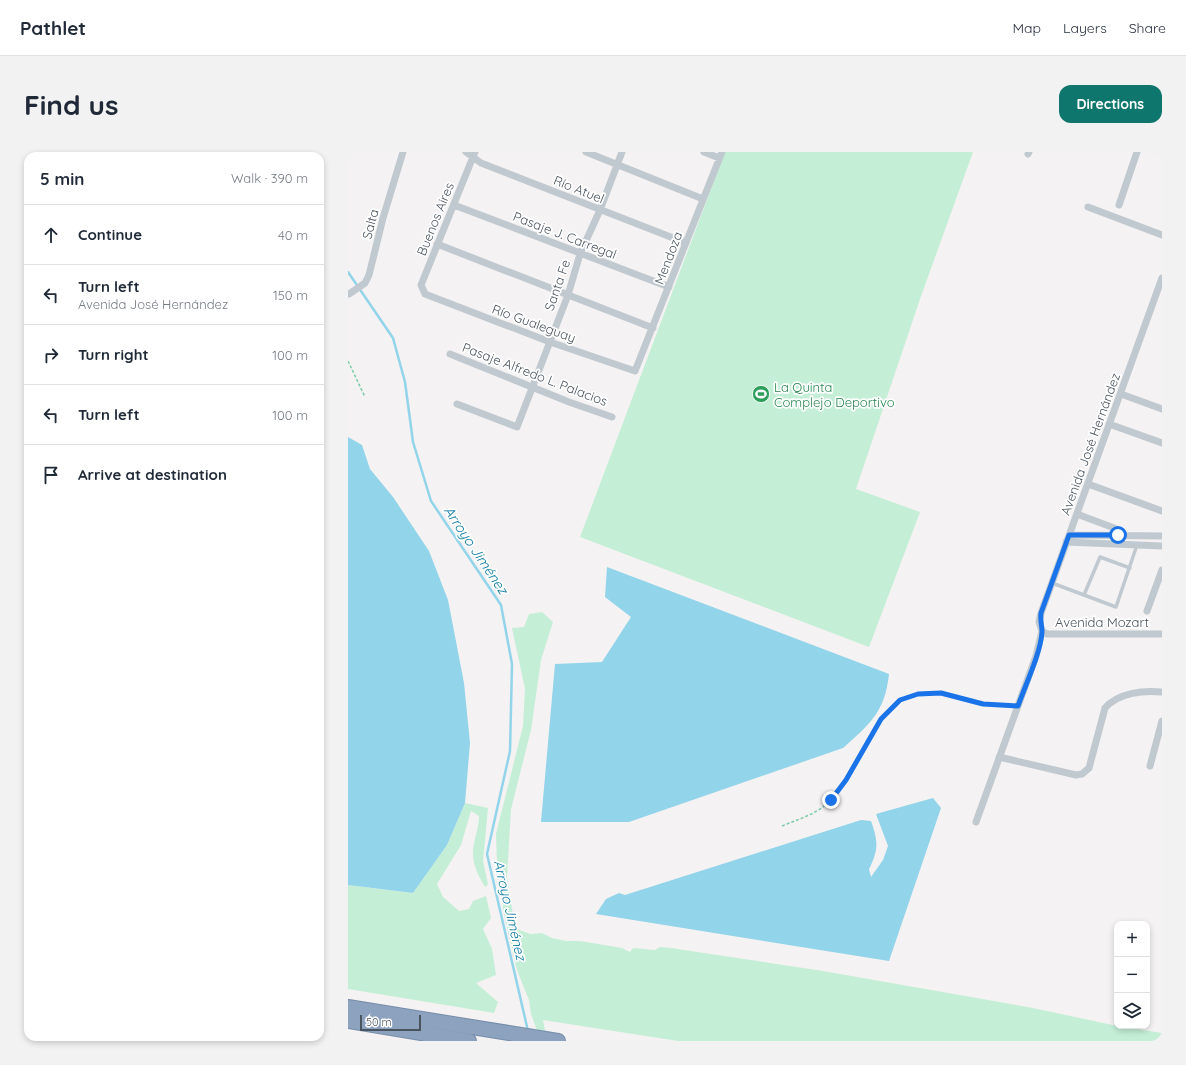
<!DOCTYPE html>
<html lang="en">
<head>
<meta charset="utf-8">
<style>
	body { margin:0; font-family:Quicksand,sans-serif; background:#f2f2f3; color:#1f2937 }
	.controls { position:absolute; right:12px; bottom:12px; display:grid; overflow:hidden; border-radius:8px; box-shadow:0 2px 6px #0003 }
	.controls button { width:36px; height:36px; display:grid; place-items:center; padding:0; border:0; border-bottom:1px solid #e0e1e3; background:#fff; color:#1f2937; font:20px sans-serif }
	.scale { position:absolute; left:12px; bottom:10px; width:61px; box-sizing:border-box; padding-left:4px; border:2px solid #4a545f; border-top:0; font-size:11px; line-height:14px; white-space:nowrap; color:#4a545f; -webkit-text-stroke:3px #fff; paint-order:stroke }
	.stop { position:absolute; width:12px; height:12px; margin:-9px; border:3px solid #1a73e8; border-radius:50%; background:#fff }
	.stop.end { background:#1a73e8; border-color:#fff; box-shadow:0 1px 4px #0008 }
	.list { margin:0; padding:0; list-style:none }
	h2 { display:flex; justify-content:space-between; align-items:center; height:52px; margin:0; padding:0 16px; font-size:17px }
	h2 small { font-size:13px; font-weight:400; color:#747a83 }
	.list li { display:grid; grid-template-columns:26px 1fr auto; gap:12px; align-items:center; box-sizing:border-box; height:60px; padding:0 16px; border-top:1px solid #e0e1e3 }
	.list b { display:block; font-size:15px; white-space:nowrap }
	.list p { margin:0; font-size:13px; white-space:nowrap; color:#747a83 }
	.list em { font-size:13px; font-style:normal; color:#747a83 }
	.icon { flex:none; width:22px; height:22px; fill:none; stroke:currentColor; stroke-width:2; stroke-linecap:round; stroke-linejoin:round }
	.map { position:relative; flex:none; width:814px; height:889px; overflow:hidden; border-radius:12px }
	header { display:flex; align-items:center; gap:24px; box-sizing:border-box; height:56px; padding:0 20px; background:#fff; border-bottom:1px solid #e0e1e3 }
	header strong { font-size:19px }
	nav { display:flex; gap:22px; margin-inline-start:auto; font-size:14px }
	.intro { display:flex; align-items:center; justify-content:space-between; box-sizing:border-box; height:96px; padding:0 24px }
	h1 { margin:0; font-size:28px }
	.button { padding:10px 18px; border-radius:12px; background:#0f766e; color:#fff; font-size:14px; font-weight:700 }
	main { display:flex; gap:24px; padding:0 24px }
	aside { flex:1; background:#fff; border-radius:12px; box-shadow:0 2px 6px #0003 }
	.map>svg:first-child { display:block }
	.green { fill:#c4efd6 }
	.water { fill:#92d4ea }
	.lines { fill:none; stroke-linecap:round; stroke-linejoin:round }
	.stream { stroke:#92d4ea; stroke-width:2.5 }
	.highway-casing { stroke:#778daa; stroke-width:16 }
	.path { stroke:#7ccca9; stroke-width:1.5; stroke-dasharray:3 2; stroke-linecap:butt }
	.lane { stroke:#c1c9d0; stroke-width:3.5 }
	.street { stroke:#c1c9d0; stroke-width:7 }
	.highway { stroke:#8ca2be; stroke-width:14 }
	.route { stroke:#1a73e8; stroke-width:5 }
	.labels { text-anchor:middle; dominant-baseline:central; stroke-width:3.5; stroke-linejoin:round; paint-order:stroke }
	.street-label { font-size:13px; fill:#4a545f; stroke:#fff }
	.leisure-label { font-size:13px; fill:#27864d; stroke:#fff; text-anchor:start }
	.water-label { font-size:14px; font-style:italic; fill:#117ea3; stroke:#fff }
</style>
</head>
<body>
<header>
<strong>Pathlet</strong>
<nav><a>Map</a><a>Layers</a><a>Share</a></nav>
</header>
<div class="intro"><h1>Find us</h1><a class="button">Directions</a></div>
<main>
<aside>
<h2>5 min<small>Walk · 390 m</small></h2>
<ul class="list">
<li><svg class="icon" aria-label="ahead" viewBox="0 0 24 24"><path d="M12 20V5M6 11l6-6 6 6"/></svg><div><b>Continue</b></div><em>40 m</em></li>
<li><svg class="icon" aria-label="left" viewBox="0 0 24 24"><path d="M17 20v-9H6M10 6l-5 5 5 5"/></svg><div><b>Turn left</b><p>Avenida José Hernández</p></div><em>150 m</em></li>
<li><svg class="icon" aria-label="right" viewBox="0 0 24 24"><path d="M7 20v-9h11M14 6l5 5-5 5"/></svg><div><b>Turn right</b></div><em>100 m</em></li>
<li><svg class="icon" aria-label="left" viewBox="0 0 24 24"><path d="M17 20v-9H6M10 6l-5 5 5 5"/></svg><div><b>Turn left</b></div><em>100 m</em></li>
<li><svg class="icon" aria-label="arrive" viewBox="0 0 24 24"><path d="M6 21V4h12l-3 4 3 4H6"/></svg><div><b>Arrive at destination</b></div></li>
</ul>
</aside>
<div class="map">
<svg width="814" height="889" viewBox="0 0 814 889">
	<rect width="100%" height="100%" fill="#f4f2f2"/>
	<path class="green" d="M377 0H625L572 147 508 337 572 360 521 495 232 385Z
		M194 460 205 470 193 508 183 578 163 657 159 725 165 763 171 778 183 782 194 781 204 786 218 789H232L274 796 282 800 285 796 307 798 312 795 323 796 475 819 685 856 769 874 814 881V889H330L195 868 199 889H193L183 862 181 848 169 818 155 758V744L149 712 148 682 175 574 177 537 164 476 176 475 181 462Z
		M117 651 140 656 135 709 140 732 137 735C131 725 124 712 125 699 126 687 131 676 131 664L123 659 113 693 89 732 95 745 111 759 121 757 125 749 138 744 143 766 135 777 144 797 148 823 128 831 150 850 146 861 0 837V733L65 741 99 693Z"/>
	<path class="water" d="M0 285 14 293 22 317 45 345 81 399 100 448 116 531 122 591 117 651 99 693 65 741 0 733Z
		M259 415 541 522C537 560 522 572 495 596L281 670H193L207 512 254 510 283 465 257 445Z
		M585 646 593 656 541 809 248 762 258 747 271 741 277 743 513 668 523 669C530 689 531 697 521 717L523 725 535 708 540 694 528 662Z"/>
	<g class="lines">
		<path class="stream" d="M0 120 45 186 57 230 65 290 83 349 153 453 164 512 162 599 139 702 180 879"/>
		<defs>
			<path id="highway" d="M0 855 210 889
				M0 869 121 889"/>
		</defs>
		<use href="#highway" class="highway-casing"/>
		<path class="path" d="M0 209 17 245
			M434 674C451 667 469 662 482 649 513 619 525 549 572 541 602 536 631 554 662 554"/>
		<path class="lane" d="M704 431 768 455 789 393
			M736 443 752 405 782 416"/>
		<path class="street" d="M118 0 133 11 338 91
			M127 0 73 133 77 142 202 190 287 219 374 0
			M238 0 355 47
			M356 0 371 6
			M680 2 681 0
			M106 53 321 135
			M771 53 789 0
			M740 55 814 83
			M89 92 305 176
			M1 142 17 131 21 123 35 66 55 0
			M102 202 221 250 264 265
			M773 242 814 257
			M109 252 169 275 220 143 232 102 252 58 274 0
			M761 272 814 291
			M740 332 814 359
			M729 362 766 376 769 378 771 383
			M721 383 814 384
			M718 390 814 394
			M799 459 814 418
			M694 479 699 482H814
			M651 605 728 623 734 622 741 616 757 556C770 541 795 538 814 540
			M802 614 814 569
			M628 670 688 504 694 479 691 470 693 461 814 126"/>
		<use href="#highway" class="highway"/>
	</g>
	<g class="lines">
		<path class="route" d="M483 648 498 628 533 567 552 548 570 542 593 541 635 552 670 554C677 534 693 500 694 480 694 472 692 470 693 461L721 383H770"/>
	</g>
	<defs>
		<symbol id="stadium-disc" viewBox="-11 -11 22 22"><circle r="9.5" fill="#2e9e5b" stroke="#fff"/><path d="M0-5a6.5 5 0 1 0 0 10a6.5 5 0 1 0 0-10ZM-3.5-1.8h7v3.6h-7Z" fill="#fff"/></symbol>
	</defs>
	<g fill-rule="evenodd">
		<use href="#stadium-disc" x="403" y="232" width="20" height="20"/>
	</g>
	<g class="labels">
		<g class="street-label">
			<text transform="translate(231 37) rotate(22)">Río Atuel</text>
			<text transform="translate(87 67) rotate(-68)">Buenos Aires</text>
			<text transform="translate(22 72) rotate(-75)">Salta</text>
			<text transform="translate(217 83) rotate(21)">Pasaje J. Carregal</text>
			<text transform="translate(320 106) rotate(-69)">Mendoza</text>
			<text transform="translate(209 133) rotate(-71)">Santa Fe</text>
			<text transform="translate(186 171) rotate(20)">Río Gualeguay</text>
			<text transform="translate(187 222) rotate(21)">Pasaje Alfredo L. Palacios</text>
			<text transform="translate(742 292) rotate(-70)">Avenida José Hernández</text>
			<text x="754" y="470">Avenida Mozart</text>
		</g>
		<g class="leisure-label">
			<text x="426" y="235">La Quinta<tspan x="426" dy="15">Complejo Deportivo</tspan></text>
		</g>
		<g class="water-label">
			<text transform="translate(128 398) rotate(56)">Arroyo Jiménez</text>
			<text transform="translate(162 758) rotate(77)">Arroyo Jiménez</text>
		</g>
	</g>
</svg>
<div class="controls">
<button>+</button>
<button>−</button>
<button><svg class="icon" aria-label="layers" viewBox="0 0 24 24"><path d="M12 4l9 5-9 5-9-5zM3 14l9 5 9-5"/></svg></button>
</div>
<div class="scale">50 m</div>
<div class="stop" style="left:770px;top:383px"></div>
<div class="stop end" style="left:483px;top:648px"></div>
</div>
</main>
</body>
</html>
